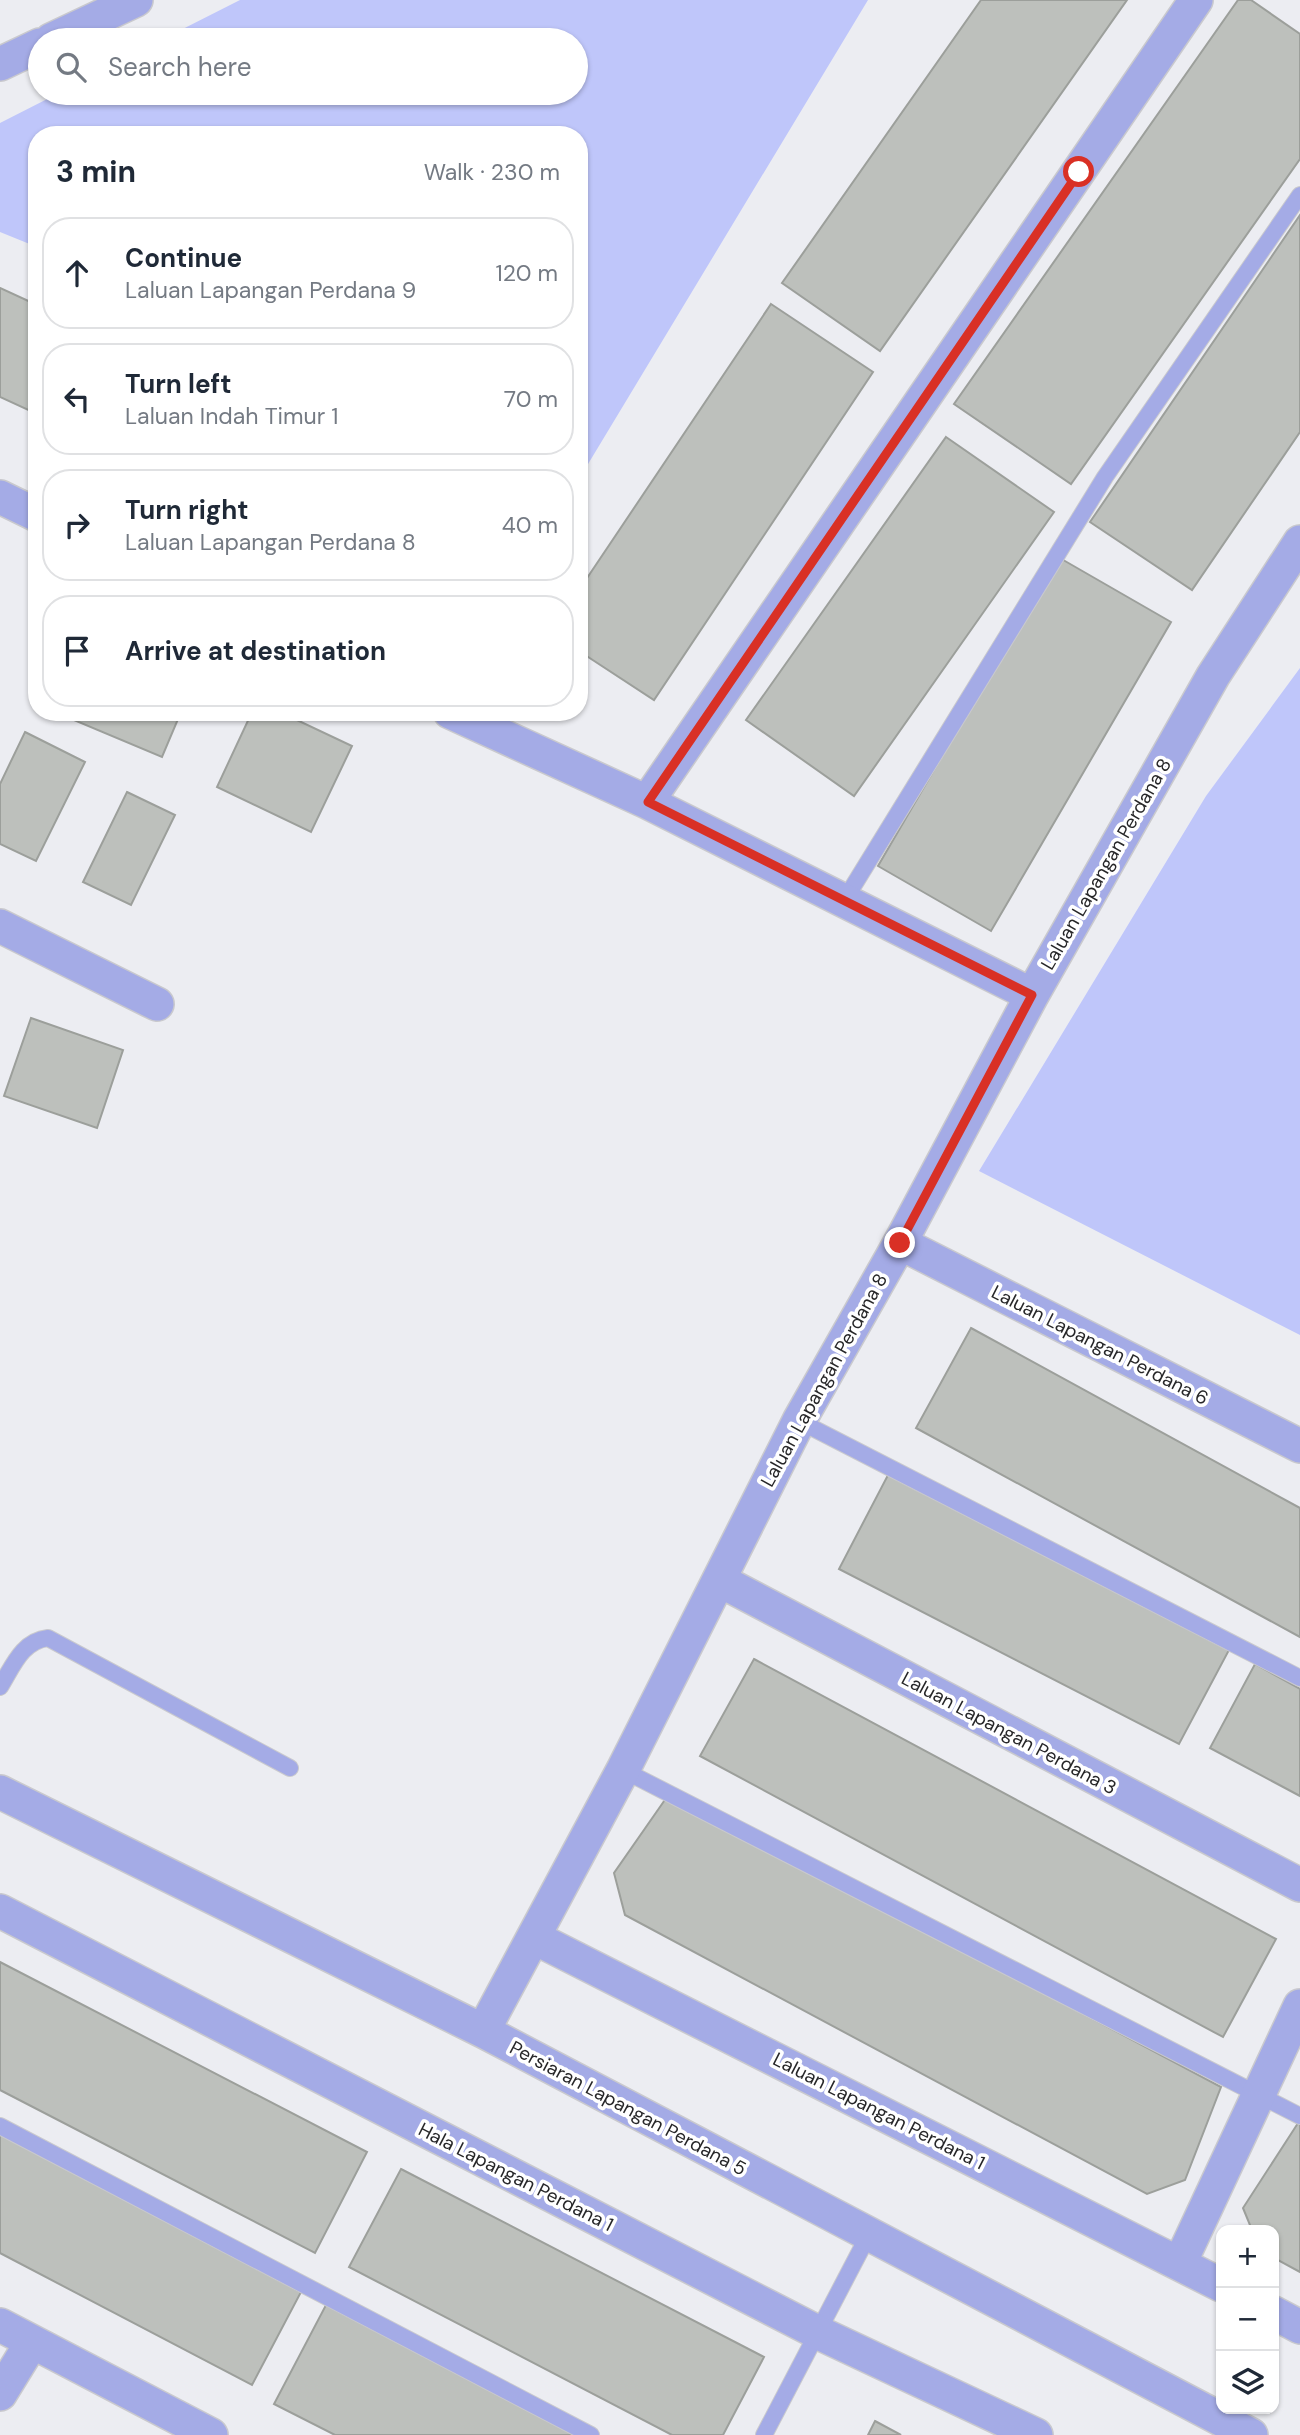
<!DOCTYPE html>
<html lang="en">
<head>
<meta charset="utf-8">
<style>
	body { margin:0; font-family:"DM Sans",sans-serif; background:#f6f6f7; color:#1f2937 }
	.controls { position:absolute; right:21px; bottom:21px; display:grid; overflow:hidden; border-radius:14px; box-shadow:0 2px 5px #0004 }
	.controls button { width:63px; height:63px; display:grid; place-items:center; padding:0; border:0; border-bottom:2px solid #e0e1e3; background:#fff; color:#1f2937; font:35px sans-serif }
	.stop { position:absolute; width:21px; height:21px; margin:-16px; border:5px solid #d93025; border-radius:50%; background:#fff }
	.stop.end { background:#d93025; border-color:#fff; box-shadow:0 2px 7px #0008 }
	.list { margin:0; padding:0; list-style:none }
	h2 { display:flex; justify-content:space-between; align-items:center; height:91px; margin:0; padding:0 28px; font-size:30px }
	h2 small { font-size:23px; font-weight:400; color:#747a83 }
	.list li { display:grid; grid-template-columns:46px 1fr auto; gap:21px; align-items:center; box-sizing:border-box; height:112px; margin:0 14px 14px; padding:0 14px; border:2px solid #e0e1e3; border-radius:28px }
	.list b { display:block; font-size:26px; white-space:nowrap }
	.list p { margin:0; font-size:23px; white-space:nowrap; color:#747a83 }
	.list em { font-size:23px; font-style:normal; color:#747a83 }
	.icon { flex:none; width:38px; height:38px; fill:none; stroke:currentColor; stroke-width:2; stroke-linecap:round; stroke-linejoin:round }
	.map { position:relative; flex:none; width:1300px; height:2435px; overflow:hidden }
	.search { position:absolute; background:#fff; box-shadow:0 2px 5px #0004; left:28px; top:28px; width:560px; height:77px; display:flex; align-items:center; gap:18px; box-sizing:border-box; padding:0 24px; border-radius:38px; color:#747a83; font-size:26px }
	.panel { position:absolute; background:#fff; box-shadow:0 2px 5px #0004; left:28px; top:126px; width:560px; height:595px; border-radius:28px }
	.map>svg:first-child { display:block }
	.green { fill:#bfc6fa }
	.building { fill:#bdc0bc; stroke:#9c9f9b; stroke-width:2 }
	.lines { fill:none; stroke-linecap:round; stroke-linejoin:round }
	.lane-casing { stroke:#c9c9ce; stroke-width:18 }
	.street-casing { stroke:#c9c9ce; stroke-width:36 }
	.lane { stroke:#a4abe6; stroke-width:16 }
	.street { stroke:#a4abe6; stroke-width:33 }
	.route { stroke:#d93025; stroke-width:9 }
	.labels { text-anchor:middle; dominant-baseline:central; stroke-width:7; stroke-linejoin:round; paint-order:stroke }
	.street-label { font-size:19px; fill:#272729; stroke:#fff }
</style>
</head>
<body>
<div class="map">
<svg width="1300" height="2435" viewBox="0 0 1300 2435">
	<rect width="100%" height="100%" fill="#ecedf2"/>
	<path class="green" d="M240 0H868L579 479V135H37V247L0 232V123L59 93H576V40H161Z
		M1300 668V1335L979 1171 1206 796Z"/>
	<path class="building" d="M981 0H1127L880 351 782 283Z
		M1238 0H1251L1300 34V159L1071 484 954 404Z
		M1300 215V432L1192 590 1090 522Z
		M0 288 37 305V414L0 397Z
		M771 304 873 372 654 700 579 651V590Z
		M946 437 1054 512 854 796 746 720Z
		M1058 557 1171 622 991 931 878 866Z
		M71 712H181L162 757 69 718Z
		M252 712H280L352 746 311 832 217 787Z
		M25 732 85 762 36 861 0 844V784Z
		M127 792 175 815 131 905 83 882Z
		M31 1018 123 1050 97 1128 4 1096Z
		M971 1328 1300 1508V1637L916 1428Z
		M888 1475 1229 1650 1179 1744 839 1569Z
		M754 1659 1276 1939 1223 2037 700 1756Z
		M1255 1664 1300 1689V1796L1210 1748Z
		M669 1794 1221 2087 1185 2180 1147 2194 625 1915 614 1873Z
		M0 1962 367 2152 315 2253 0 2090Z
		M1300 2120V2272L1274 2258V2230H1252L1243 2208Z
		M0 2134 301 2292 252 2385 0 2253Z
		M401 2169 764 2357 723 2435H672L349 2267Z
		M326 2305 576 2435H335L274 2404Z
		M875 2421 901 2435H868Z"/>
	<g class="lines">
		<defs>
			<path id="lane" d="M844 901 1105 477 1300 195
				M799 1421 1300 1678
				M0 1687C13 1666 22 1641 48 1638L290 1768
				M623 1770 1300 2116
				M0 2126 591 2435
				M764 2435 868 2236"/>
			<path id="street" d="M51 40 136 0
				M0 64 40 45
				M0 497 37 515
				M450 712 647 802 1032 995
				M647 802 1196 0
				M0 926 157 1004
				M900 1243 1300 1446
				M719 1580 1300 1885
				M0 1792 483 2031 1251 2435
				M0 1911 819 2333 1036 2435
				M535 1938 1221 2285
				M483 2031 623 1770 799 1421 900 1243 1032 995 1213 676 1300 542
				M1180 2263 1300 2006
				M1274 2313 1300 2327
				M0 2325 211 2435
				M0 2394 32 2342"/>
		</defs>
		<use href="#lane" class="lane-casing"/>
		<use href="#street" class="street-casing"/>
		<use href="#lane" class="lane"/>
		<use href="#street" class="street"/>
	</g>
	<g class="lines">
		<path class="route" d="M900 1243 1032 995 648 802 1079 172"/>
	</g>
	<g class="labels">
		<g class="street-label">
			<text transform="translate(1106 864) rotate(-60)">Laluan Lapangan Perdana 8</text>
			<text transform="translate(1100 1345) rotate(27)">Laluan Lapangan Perdana 6</text>
			<text transform="translate(824 1380) rotate(-61)">Laluan Lapangan Perdana 8</text>
			<text transform="translate(1009 1733) rotate(28)">Laluan Lapangan Perdana 3</text>
			<text transform="translate(628 2108) rotate(28)">Persiaran Lapangan Perdana 5</text>
			<text transform="translate(879 2111) rotate(27)">Laluan Lapangan Perdana 1</text>
			<text transform="translate(516 2177) rotate(27)">Hala Lapangan Perdana 1</text>
		</g>
	</g>
</svg>
<div class="controls">
<button>+</button>
<button>−</button>
<button><svg class="icon" aria-label="layers" viewBox="0 0 24 24"><path d="M12 4l9 5-9 5-9-5zM3 14l9 5 9-5"/></svg></button>
</div>
<div class="stop" style="left:1079px;top:172px"></div>
<div class="stop end" style="left:900px;top:1243px"></div>
<div class="search"><svg class="icon" aria-label="search" viewBox="0 0 24 24"><circle cx="10" cy="10" r="6"/><path d="M15 15l6 6"/></svg>Search here</div>
<section class="panel">
<h2>3 min<small>Walk · 230 m</small></h2>
<ul class="list">
<li><svg class="icon" aria-label="ahead" viewBox="0 0 24 24"><path d="M12 20V5M6 11l6-6 6 6"/></svg><div><b>Continue</b><p>Laluan Lapangan Perdana 9</p></div><em>120 m</em></li>
<li><svg class="icon" aria-label="left" viewBox="0 0 24 24"><path d="M17 20v-9H6M10 6l-5 5 5 5"/></svg><div><b>Turn left</b><p>Laluan Indah Timur 1</p></div><em>70 m</em></li>
<li><svg class="icon" aria-label="right" viewBox="0 0 24 24"><path d="M7 20v-9h11M14 6l5 5-5 5"/></svg><div><b>Turn right</b><p>Laluan Lapangan Perdana 8</p></div><em>40 m</em></li>
<li><svg class="icon" aria-label="arrive" viewBox="0 0 24 24"><path d="M6 21V4h12l-3 4 3 4H6"/></svg><div><b>Arrive at destination</b></div></li>
</ul>
</section>
</div>
</body>
</html>
